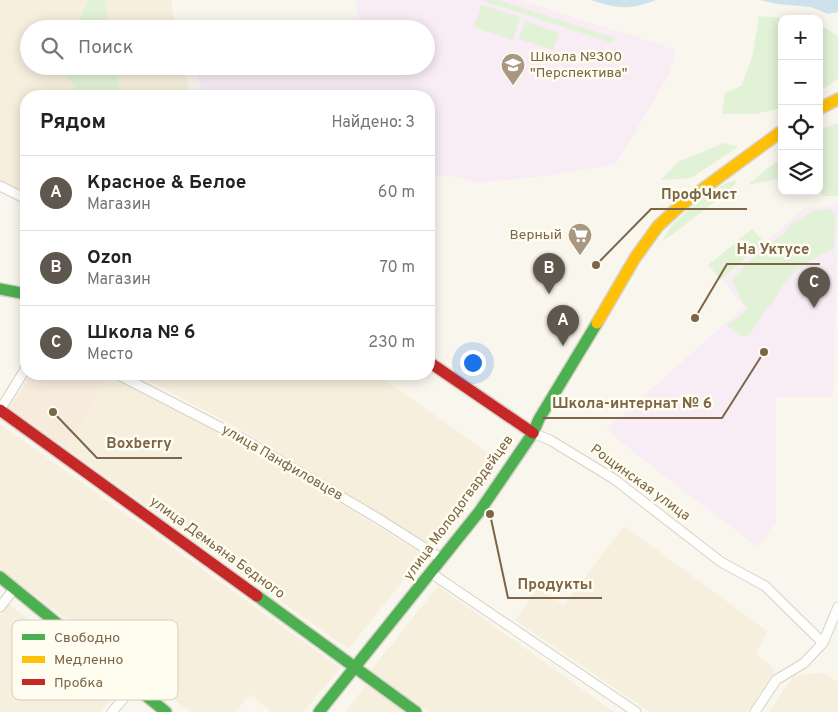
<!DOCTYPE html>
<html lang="ru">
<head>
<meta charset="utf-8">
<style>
	body { margin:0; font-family:Overpass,sans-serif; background:#f6f6f6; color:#222 }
	.controls { position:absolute; right:15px; top:15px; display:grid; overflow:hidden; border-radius:10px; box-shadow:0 2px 12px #0003 }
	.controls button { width:45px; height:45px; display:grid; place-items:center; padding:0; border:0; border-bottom:1px solid #e0e0e0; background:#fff; color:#222; font:25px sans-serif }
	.you { position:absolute; left:472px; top:362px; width:18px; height:18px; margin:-12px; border:4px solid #fff; border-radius:50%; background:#1a73e8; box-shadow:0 0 0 8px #1a73e833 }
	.badge { display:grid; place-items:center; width:32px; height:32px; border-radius:50%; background:#5e574d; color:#fff; font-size:16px; font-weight:700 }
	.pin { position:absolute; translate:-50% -41px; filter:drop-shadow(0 1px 2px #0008) }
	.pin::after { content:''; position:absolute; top:26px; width:18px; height:15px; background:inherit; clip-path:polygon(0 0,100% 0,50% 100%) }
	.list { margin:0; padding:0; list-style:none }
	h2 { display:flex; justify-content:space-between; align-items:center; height:65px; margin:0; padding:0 20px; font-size:21px }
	h2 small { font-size:16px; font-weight:400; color:#767676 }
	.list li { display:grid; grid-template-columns:32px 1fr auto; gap:15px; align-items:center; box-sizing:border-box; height:75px; padding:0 20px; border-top:1px solid #e0e0e0 }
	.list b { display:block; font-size:19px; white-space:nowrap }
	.list p { margin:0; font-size:16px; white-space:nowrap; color:#767676 }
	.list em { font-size:16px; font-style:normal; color:#767676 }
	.icon { flex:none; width:28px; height:28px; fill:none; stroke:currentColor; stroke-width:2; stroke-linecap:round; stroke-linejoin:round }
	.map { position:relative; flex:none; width:838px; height:712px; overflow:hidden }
	.search { position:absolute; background:#fff; box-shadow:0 2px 12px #0003; left:20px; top:20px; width:415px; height:55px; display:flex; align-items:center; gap:12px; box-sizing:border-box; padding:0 18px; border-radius:28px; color:#767676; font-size:19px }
	.panel { position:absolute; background:#fff; box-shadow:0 2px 12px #0003; left:20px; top:90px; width:415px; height:290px; border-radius:20px }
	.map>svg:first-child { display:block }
	.residential { fill:#f6efdd }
	.commercial { fill:#f7ebdd }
	.education { fill:#f8ecf5 }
	.green { fill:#e1f2d6 }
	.water { fill:#cde2ec }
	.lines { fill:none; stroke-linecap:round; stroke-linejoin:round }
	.street-casing { stroke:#d7d2c8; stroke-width:11 }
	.fast-casing { stroke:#d8d2c8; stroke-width:14 }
	.slow-casing { stroke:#d8d2c8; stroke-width:14 }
	.jam-casing { stroke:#d8d2c8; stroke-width:14 }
	.street { stroke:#fefefc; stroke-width:9 }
	.fast { stroke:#4caf50; stroke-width:11 }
	.slow { stroke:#ffc107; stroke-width:11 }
	.jam { stroke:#c62828; stroke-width:11 }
	.labels { text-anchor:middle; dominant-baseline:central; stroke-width:5; stroke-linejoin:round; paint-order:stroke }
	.poi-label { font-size:14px; fill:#7c6548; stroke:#fffcf0; text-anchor:start }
	.street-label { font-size:14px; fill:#7c6548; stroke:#fffcf0 }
	.key { fill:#fffcf0; stroke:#d8cfbe; stroke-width:1 }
	.key-label { font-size:14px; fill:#7c6548 }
	.leader { fill:none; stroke:#7c6548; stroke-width:2 }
	.callout-dot { fill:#7c6548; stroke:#fffcf0; stroke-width:2 }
	.callout-label { font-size:15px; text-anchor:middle; font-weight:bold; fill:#7c6548; stroke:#fffcf0; stroke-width:5; stroke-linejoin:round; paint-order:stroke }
</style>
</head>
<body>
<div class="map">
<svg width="838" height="712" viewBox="0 0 838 712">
	<rect width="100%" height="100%" fill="#f9f6ed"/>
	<path class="residential" d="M0 0H171L176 29H29V66H184L190 96H26V199L0 186Z
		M136 374H374L402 392 498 460 430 547 247 433Z
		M110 375 244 444 424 555 348 649 66 448 93 405Z
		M0 424 340 668 303 712H271L251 694 235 712H191L0 569Z
		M624 526 767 631 756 654 775 670 748 712H650L515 620 538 588 564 605Z
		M438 586 614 712H429L371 670Z
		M9 604 117 692 101 712H0V615Z
		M824 673 838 682V712H769L794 675Z
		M367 684 404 712H345Z"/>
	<path class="commercial" d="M31 374 110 375 93 405 66 448 9 407Z"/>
	<path class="education" d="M355 0H521L676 50 668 76 616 164 544 176 476 183 452 176 429 177V96H202L196 66H426V29H338L360 24Z
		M838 205 833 397H776V521L758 547 650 465 606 429 744 307 723 280 804 208Z"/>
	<path class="green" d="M88 0H105L109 29H76Z
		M481 0H498L614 38 612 43Z
		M481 5 520 17 513 40 474 27Z
		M759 16 791 19H782V108L755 114H722L725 93 741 86 752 57Z
		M525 21 559 33 553 50 519 39Z
		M819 24 838 36V79L819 92Z
		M59 66H115L120 96H71L75 87Z
		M838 123V196H822L819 191V132L826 127Z
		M724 143 738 147 691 178 661 180 678 162Z
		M782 158V165L778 170 781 178 748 185 764 171Z
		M736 180 735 185 728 192 662 242C664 237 667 232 670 228 682 214 718 183 736 180Z
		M830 209 835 216 834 249 822 254 797 270 785 282 771 305 766 309 754 328 747 336H741L727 326C734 319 743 316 748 308L743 303 732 280 748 262 774 241 783 235 789 226 812 211Z
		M752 229 764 242 721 280 708 265Z"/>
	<path class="water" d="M591 0H656C630 10 617 9 591 0Z
		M760 0H838V12L828 14 811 7 777 4Z"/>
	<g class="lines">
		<defs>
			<path id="street" d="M0 186 26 199
				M117 374 247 441 379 519 442 559
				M0 410 26 368
				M533 433 550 440 614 479 721 562 765 586 823 643
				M431 573 636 712
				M0 607 14 589
				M112 712 134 686
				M755 712 776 680 804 663 823 643 838 607"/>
			<path id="fast" d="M0 289 26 294
				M0 577 166 712
				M257 596 416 712
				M319 712 479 512 533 433 539 419 597 323"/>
			<path id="slow" d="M819 109 838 99
				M597 323 635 258 658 226 681 205 782 131"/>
			<path id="jam" d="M429 362 533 433
				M0 410 257 596"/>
		</defs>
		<use href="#street" class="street-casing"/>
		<use href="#fast" class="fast-casing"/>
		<use href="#slow" class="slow-casing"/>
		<use href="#jam" class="jam-casing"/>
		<use href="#street" class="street"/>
		<use href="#fast" class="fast"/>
		<use href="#slow" class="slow"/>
		<use href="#jam" class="jam"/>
	</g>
	<defs>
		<symbol id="school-pin" viewBox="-11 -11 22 30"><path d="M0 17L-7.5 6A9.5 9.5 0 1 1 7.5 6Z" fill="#a89882" stroke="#fffcf0"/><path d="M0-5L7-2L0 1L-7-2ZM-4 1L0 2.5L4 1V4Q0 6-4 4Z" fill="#fff"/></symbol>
		<symbol id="supermarket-pin" viewBox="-11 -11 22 30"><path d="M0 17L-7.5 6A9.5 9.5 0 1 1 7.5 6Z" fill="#a89882" stroke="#fffcf0"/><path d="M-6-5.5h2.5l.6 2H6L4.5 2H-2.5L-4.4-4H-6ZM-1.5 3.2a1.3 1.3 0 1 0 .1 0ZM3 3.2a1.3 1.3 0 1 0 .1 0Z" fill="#fff"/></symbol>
	</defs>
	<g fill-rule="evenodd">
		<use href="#school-pin" x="499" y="51" width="28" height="38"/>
		<use href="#supermarket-pin" x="566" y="221" width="28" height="38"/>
	</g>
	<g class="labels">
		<g class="poi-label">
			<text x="530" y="57">Школа №300<tspan x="530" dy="16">"Перспектива"</tspan></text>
			<text x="562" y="235" text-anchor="end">Верный</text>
		</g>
		<g class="street-label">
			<text transform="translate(282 463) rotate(30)">улица Панфиловцев</text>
			<text transform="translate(640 483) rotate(36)">Рощинская улица</text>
			<text transform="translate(459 508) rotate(-54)">улица Молодогвардейцев</text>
			<text transform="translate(217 548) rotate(36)">улица Демьяна Бедного</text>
		</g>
	</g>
	<rect x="12" y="620" width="166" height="80" rx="8" class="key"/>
	<rect x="22" y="634" width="23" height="6" fill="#4caf50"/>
	<rect x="22" y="656" width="23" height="7" fill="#ffc107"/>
	<rect x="22" y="679" width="23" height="6" fill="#c62828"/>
	<g class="key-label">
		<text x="54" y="642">Свободно</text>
		<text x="54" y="664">Медленно</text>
		<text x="54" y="687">Пробка</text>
	</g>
	<path class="leader" d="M596 265L651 209H747M695 318L727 264H820M764 352L722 418H542M53 412L97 458H182M490 514L508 598H602"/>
	<g class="callout-dot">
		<circle cx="596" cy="265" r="5"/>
		<circle cx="695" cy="318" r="5"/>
		<circle cx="764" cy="352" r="5"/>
		<circle cx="53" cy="412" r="5"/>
		<circle cx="490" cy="514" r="5"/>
	</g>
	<g class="callout-label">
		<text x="699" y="199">ПрофЧист</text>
		<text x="773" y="254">На Уктусе</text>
		<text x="632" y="408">Школа-интернат № 6</text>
		<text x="139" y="448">Boxberry</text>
		<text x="555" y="589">Продукты</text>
	</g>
</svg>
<div class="controls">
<button>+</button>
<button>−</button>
<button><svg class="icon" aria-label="locate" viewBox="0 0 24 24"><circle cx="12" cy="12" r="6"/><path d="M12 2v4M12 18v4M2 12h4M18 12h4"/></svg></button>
<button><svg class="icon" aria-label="layers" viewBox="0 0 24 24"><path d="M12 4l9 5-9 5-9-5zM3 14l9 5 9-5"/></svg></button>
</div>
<div class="you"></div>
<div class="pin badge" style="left:563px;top:346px">A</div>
<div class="pin badge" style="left:549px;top:294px">B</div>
<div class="pin badge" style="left:814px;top:308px">C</div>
<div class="search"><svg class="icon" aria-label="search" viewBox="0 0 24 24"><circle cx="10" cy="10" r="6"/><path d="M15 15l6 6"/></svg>Поиск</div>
<section class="panel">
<h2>Рядом<small>Найдено: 3</small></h2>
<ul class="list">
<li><span class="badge">A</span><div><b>Красное &amp; Белое</b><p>Магазин</p></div><em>60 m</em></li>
<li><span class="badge">B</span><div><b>Ozon</b><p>Магазин</p></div><em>70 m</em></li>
<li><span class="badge">C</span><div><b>Школа № 6</b><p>Место</p></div><em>230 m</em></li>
</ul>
</section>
</div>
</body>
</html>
